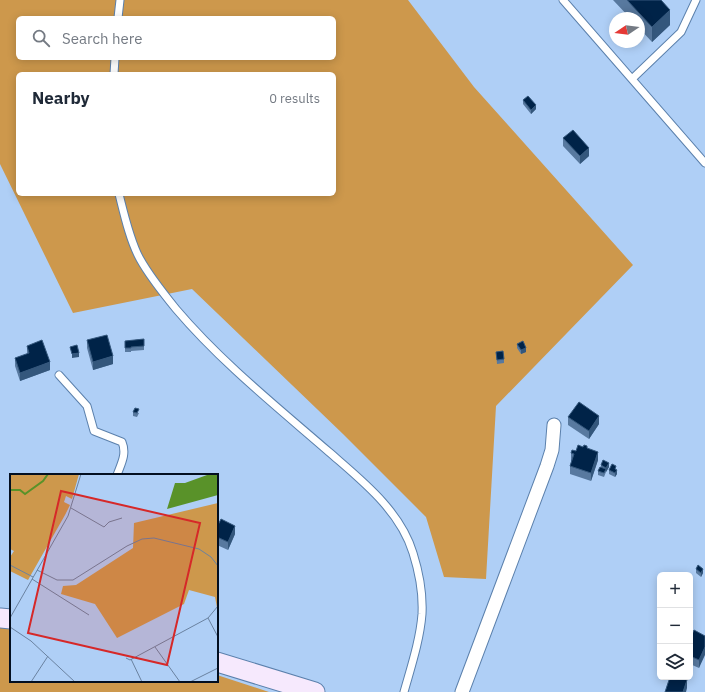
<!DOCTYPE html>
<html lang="en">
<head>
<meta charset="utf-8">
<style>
	body { margin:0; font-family:"IBM Plex Sans",sans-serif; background:#f6f6f7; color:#1f2937 }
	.controls { position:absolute; right:12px; bottom:12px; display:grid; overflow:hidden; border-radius:6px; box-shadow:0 2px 10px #0003 }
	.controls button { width:36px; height:36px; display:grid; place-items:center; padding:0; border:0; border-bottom:1px solid #e0e1e3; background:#fff; color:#1f2937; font:20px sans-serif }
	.compass { position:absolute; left:609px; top:12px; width:36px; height:36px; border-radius:50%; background:#fff; box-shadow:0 2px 10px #0003; rotate:257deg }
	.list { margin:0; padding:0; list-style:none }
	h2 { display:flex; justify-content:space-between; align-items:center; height:52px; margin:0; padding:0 16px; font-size:17px }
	h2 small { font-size:13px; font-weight:400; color:#747a83 }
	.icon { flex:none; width:22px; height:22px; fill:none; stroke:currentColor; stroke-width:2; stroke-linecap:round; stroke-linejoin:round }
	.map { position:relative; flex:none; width:705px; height:692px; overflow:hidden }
	.search { position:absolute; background:#fff; box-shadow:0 2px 10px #0003; left:16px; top:16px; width:320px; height:44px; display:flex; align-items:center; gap:10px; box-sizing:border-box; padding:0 14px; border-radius:6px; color:#747a83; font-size:15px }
	.panel { position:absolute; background:#fff; box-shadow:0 2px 10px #0003; left:16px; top:72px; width:320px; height:124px; border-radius:6px }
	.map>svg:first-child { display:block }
	.green { fill:#cd984c; fill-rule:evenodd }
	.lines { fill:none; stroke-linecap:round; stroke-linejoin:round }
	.lane-casing { stroke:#5b80ac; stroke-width:9 }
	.street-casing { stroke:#5b80ac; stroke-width:15 }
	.secondary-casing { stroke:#5b80ac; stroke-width:21 }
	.lane { stroke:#fff; stroke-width:7 }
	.street { stroke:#fff; stroke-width:13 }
	.secondary { stroke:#f6e9fd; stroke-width:19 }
	.wall { fill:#58799f }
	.shaded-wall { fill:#34577c }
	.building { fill:#002348; stroke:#34577c }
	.inset-river { fill:none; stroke:#599229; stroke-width:2 }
	.inset-road { fill:none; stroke:#6a82a0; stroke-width:1 }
	.view { fill:#d62828; fill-opacity:0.15; stroke:#d62828; stroke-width:2 }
	.inset-edge { fill:none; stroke:#030f20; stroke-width:2 }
</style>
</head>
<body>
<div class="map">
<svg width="705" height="692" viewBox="0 0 705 692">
	<rect width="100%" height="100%" fill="#afcff6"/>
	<path class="green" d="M0 0H408L474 87 633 265 496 406 486 579 444 577 426 517 343 434 192 289 73 313 0 164ZM18 18H334V58H18ZM18 74H334V194H18Z
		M0 627 11 628V681H217V675L269 692H0Z"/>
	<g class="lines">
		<defs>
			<path id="lane" d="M563 0 705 163
				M118 18 120 0
				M114 74 115 58
				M632 79 681 32 696 0
				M119 194C124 214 130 241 140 259 150 277 163 293 176 309 221 362 276 406 329 452 361 480 400 510 413 553 419 572 423 594 422 614 420 640 411 667 404 692
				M59 375 87 406 94 431 122 442C127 454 121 464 117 475"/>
			<path id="street" d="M462 692 547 466 552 450 554 425"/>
			<path id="secondary" d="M0 618 11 619
				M217 662 315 692"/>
		</defs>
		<use href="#lane" class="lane-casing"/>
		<use href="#street" class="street-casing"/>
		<use href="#secondary" class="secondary-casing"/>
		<use href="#lane" class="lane"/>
		<use href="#street" class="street"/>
		<use href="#secondary" class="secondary"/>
	</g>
	<path class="wall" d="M613 0H661L670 25 652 42 639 28V18H630Z
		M523 100 536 109 531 114 523 104Z
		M563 138 589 156 580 164 563 146Z
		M144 339V350L131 351V352H125V341Z
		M87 340 113 364 93 370 87 348Z
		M517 344 526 352 521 354 517 348Z
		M27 346 50 370 20 381 15 366V358L27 354Z
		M496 352 504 359V363L497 364Z
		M133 412 139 413 137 417 133 416Z
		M568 417 599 424 589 439 568 425Z
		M587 449 598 460 591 481 570 474V466L572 461H571V453Z
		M601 465 609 467 606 472 604 477 598 475V471L601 467Z
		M609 470H616L617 474 615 477 609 474Z
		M217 527 235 534 228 550 217 545Z
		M696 569 703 573 701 577 696 573Z
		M705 636 699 668 690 664V639Z"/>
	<path class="shaded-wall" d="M670 10V25L652 42V27Z
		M536 105V109L531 114V110Z
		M589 148V156L580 164V156Z
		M526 348V352L521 354V350Z
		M79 353V357L72 358V354Z
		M113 356V364L93 370V362Z
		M50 362V370L20 381V373Z
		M599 416V424L589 439V431Z
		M598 452V460L591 481V473Z
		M609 463V467L606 472V468Z
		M617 470V474L615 477V473Z
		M235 526V534L228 550V542Z
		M703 569V573L701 577V573Z
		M705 647V655L699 668V660Z
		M687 680V688L686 692H683Z"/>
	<path class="building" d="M627 0H661L670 10 652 27Z
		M528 96 536 105 531 110 523 100Z
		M573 130 589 148 580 156 563 138Z
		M107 335 113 356 93 362 87 340Z
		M144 339V346L131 347V348H125V341Z
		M42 340 50 362 20 373 15 358 29 353 27 346Z
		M523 341 526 348 521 350 517 344Z
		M77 345 79 353 72 354 70 347Z
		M503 351 504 359 497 360 496 352Z
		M579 402 599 416 589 431 568 417Z
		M135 408 139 409 137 413 133 412Z
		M578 445 583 447 584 445 587 446V448L598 452 591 473 570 466 574 454 571 453 572 450 576 451Z
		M603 460 609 463 606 468 601 465Z
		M612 464 616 466 615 469 617 470 615 473 609 470Z
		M600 467 606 469 604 473 598 471Z
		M221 519 235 526 228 542 217 537V527Z
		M698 565 703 569 701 573 696 569Z
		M694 630 705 636V647L699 660 690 656V639Z
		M670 677H679L687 680 683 692H665Z"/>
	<g transform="translate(10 474)">
		<rect width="208" height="208" fill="#afcff6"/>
		<path d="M0 0H69L62 25 56 22 54 28 60 31 55 41 18 106 0 97V83L4 77 0 75ZM208 29V139L205 123 179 116 174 130 107 164 85 130 51 120 53 112 66 111 123 74 124 49Z" fill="#cd984c"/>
		<path d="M208 0V21L157 35 165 9H175L197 1Z" fill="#599229"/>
		<path class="inset-river" d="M0 16H10L15 20 33 7 38 0"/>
		<path class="inset-road" d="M61 34 94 53 99 48 112 44M0 91 23 103M27 96 47 106H63L117 72 132 65 144 64 189 75 201 83 208 92M22 105 79 141M0 144 58 42 71 0M198 144 208 163M0 153 21 167 65 208M145 173 170 208M116 184 120 186 198 144 208 132M121 185 132 208M21 208 38 182M180 208 208 194"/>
		<path class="view" d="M51 17 190 49 157 191 18 159Z"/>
		<rect width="208" height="208" class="inset-edge"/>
	</g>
</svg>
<div class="controls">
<button>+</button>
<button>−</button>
<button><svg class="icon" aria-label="layers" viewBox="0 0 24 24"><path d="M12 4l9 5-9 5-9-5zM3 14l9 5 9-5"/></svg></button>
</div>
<svg class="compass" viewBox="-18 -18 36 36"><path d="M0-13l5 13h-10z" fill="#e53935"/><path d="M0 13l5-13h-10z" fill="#747a83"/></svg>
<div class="search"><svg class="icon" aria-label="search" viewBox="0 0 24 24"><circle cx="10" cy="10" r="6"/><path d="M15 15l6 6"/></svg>Search here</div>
<section class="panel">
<h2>Nearby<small>0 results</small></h2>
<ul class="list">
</ul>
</section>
</div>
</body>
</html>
